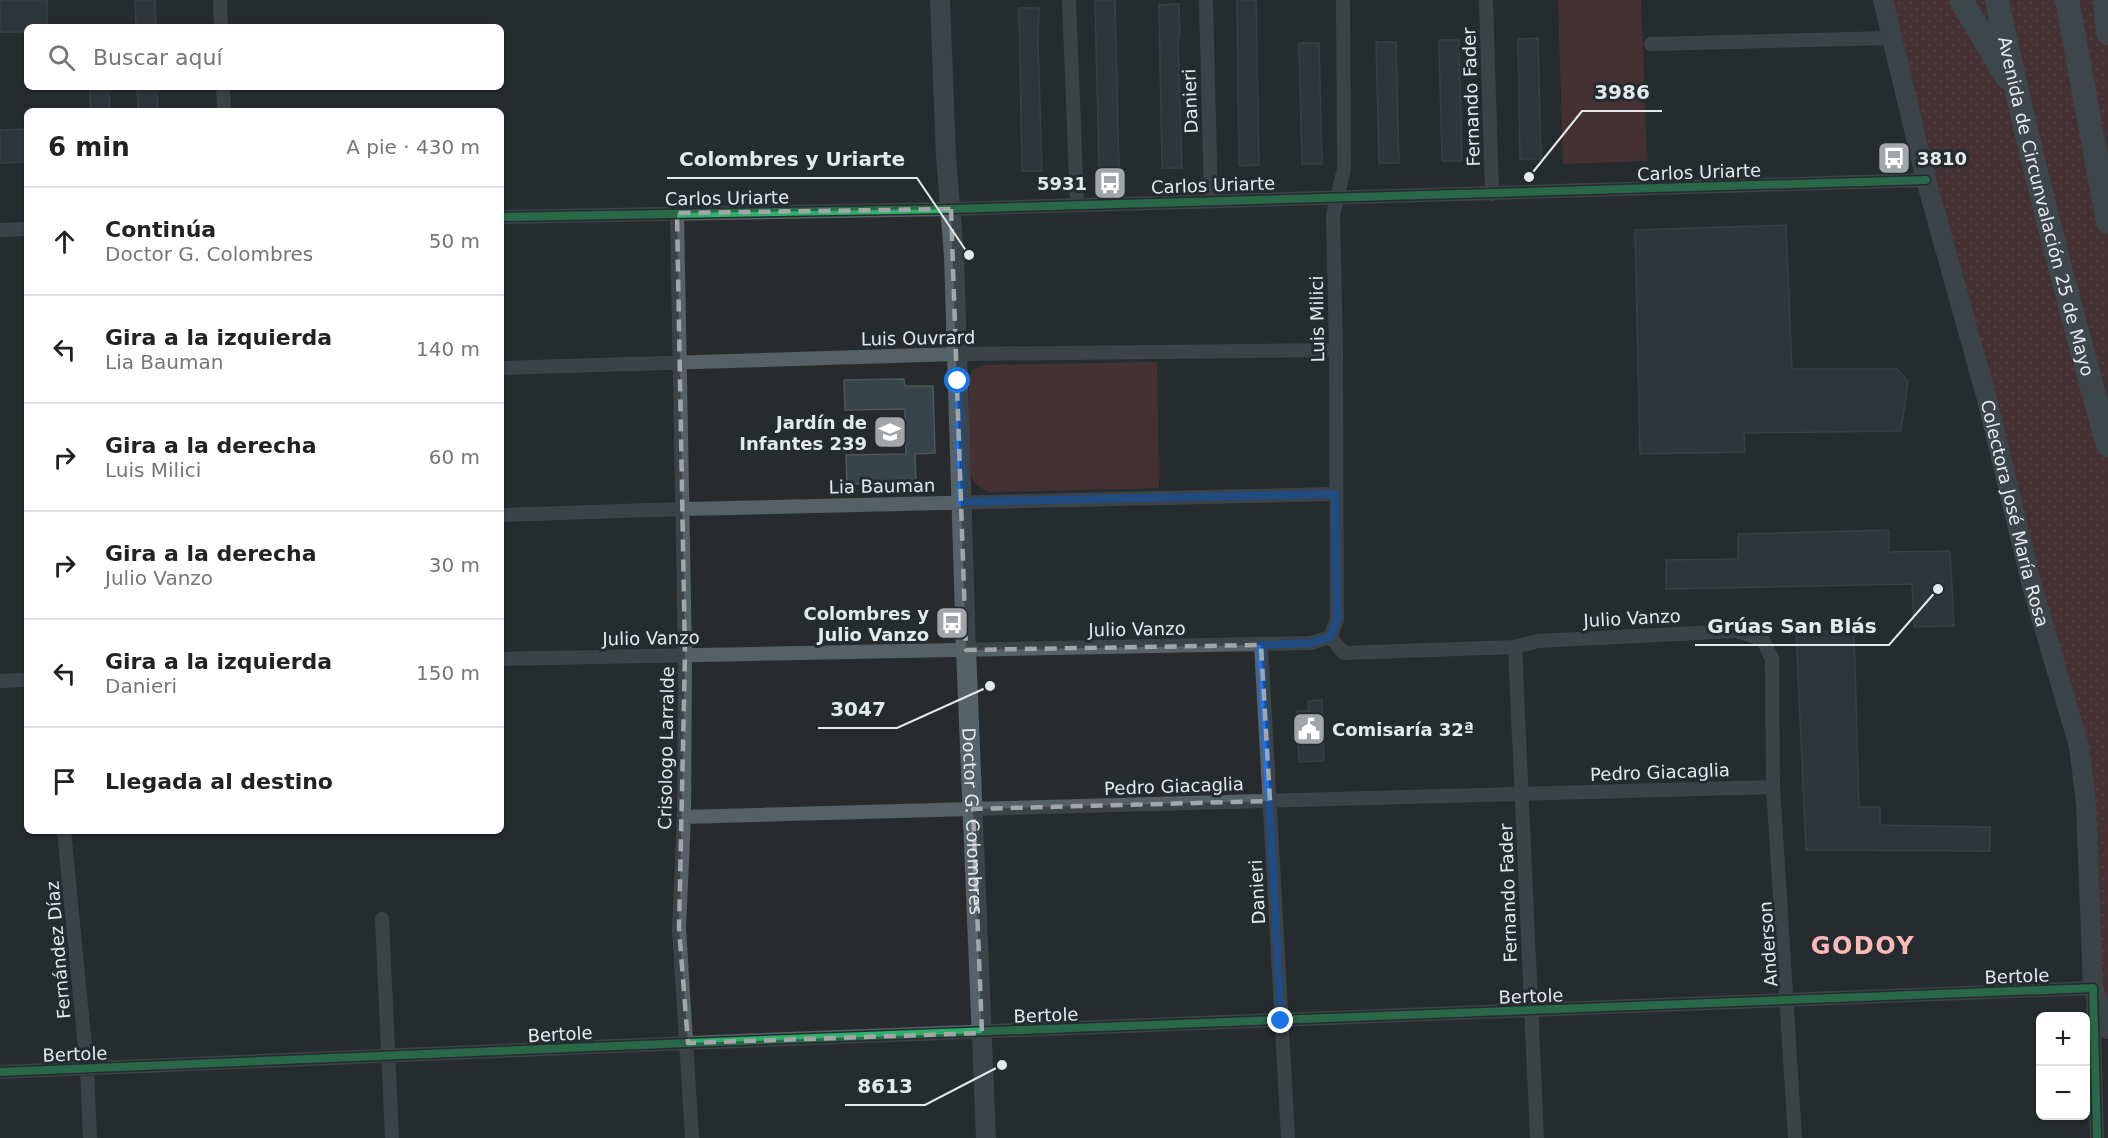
<!DOCTYPE html>
<html lang="es">
<head>
<meta charset="utf-8">
<style>
	body { margin:0; font-family:"DejaVu Sans",sans-serif; background:#f2f2f2; color:#222 }
	.controls { position:absolute; right:18px; bottom:18px; display:grid; overflow:hidden; border-radius:9px; box-shadow:0 2px 4px #0004 }
	.controls button { width:54px; height:54px; display:grid; place-items:center; padding:0; border:0; border-bottom:2px solid #e0e0e0; background:#fff; color:#222; font:30px sans-serif }
	.stop { position:absolute; width:18px; height:18px; margin:-14px; border:4px solid #1a73e8; border-radius:50%; background:#fff }
	.stop.end { background:#1a73e8; border-color:#fff; box-shadow:0 2px 6px #0008 }
	.list { margin:0; padding:0; list-style:none }
	h2 { display:flex; justify-content:space-between; align-items:center; height:78px; margin:0; padding:0 24px; font-size:26px }
	h2 small { font-size:20px; font-weight:400; color:#767676 }
	.list li { display:grid; grid-template-columns:39px 1fr auto; gap:18px; align-items:center; box-sizing:border-box; height:108px; padding:0 24px; border-top:2px solid #e0e0e0 }
	.list b { display:block; font-size:22px; white-space:nowrap }
	.list p { margin:0; font-size:20px; white-space:nowrap; color:#767676 }
	.list em { font-size:20px; font-style:normal; color:#767676 }
	.icon { flex:none; width:33px; height:33px; fill:none; stroke:currentColor; stroke-width:2; stroke-linecap:round; stroke-linejoin:round }
	.map { position:relative; flex:none; width:2108px; height:1138px; overflow:hidden }
	.search { position:absolute; background:#fff; box-shadow:0 2px 4px #0004; left:24px; top:24px; width:480px; height:66px; display:flex; align-items:center; gap:15px; box-sizing:border-box; padding:0 21px; border-radius:9px; color:#767676; font-size:22px }
	.panel { position:absolute; background:#fff; box-shadow:0 2px 4px #0004; left:24px; top:108px; width:480px; height:726px; border-radius:9px }
	.map>svg:first-child { display:block }
	.grass { fill:url(#grass-dots) }
	.park { fill:#6b393a }
	.building { fill:#374449; stroke:#515557; stroke-width:1.5 }
	.lines { fill:none; stroke-linecap:round; stroke-linejoin:round }
	.street { stroke:#556166; stroke-width:14 }
	.secondary { stroke:#556269; stroke-width:20 }
	.highway { stroke:#5a676e; stroke-width:24 }
	.cycleway-casing { stroke:#242c30; stroke-width:11 }
	.cycleway { stroke:#2db169; stroke-width:8 }
	.route { stroke:#1a73e8; stroke-width:8 }
	.marked { fill:none; stroke:#a2a6a9; stroke-width:4.5; stroke-dasharray:12 8; stroke-linejoin:round }
	.labels { text-anchor:middle; dominant-baseline:central; stroke-width:6; stroke-linejoin:round; paint-order:stroke }
	.street-label { font-size:18px; fill:#e4e9ec; stroke:#242c30 }
	.poi-label { font-size:18px; font-weight:bold; fill:#e4e9ec; stroke:#242c30; text-anchor:end }
	.district-label { font-size:24px; font-weight:bold; letter-spacing:1.5px; fill:#fdb9b7; stroke:#242c30 }
	.leader { fill:none; stroke:#e4e9ec; stroke-width:2 }
	.callout-dot { fill:#e4e9ec; stroke:#242c30; stroke-width:2 }
	.callout-label { font-size:20px; text-anchor:middle; font-weight:bold; fill:#e4e9ec; stroke:#242c30; stroke-width:6; stroke-linejoin:round; paint-order:stroke }
</style>
</head>
<body>
<div class="map">
<svg width="2108" height="1138" viewBox="0 0 2108 1138">
	<defs>
		<pattern id="grass-dots" width="8" height="8" patternUnits="userSpaceOnUse" patternTransform="scale(1.5)"><rect width="8" height="8" fill="#6b393a"/><path d="M2 2h.1M6 6h.1" fill="none" stroke="#805657" stroke-width="1.8" stroke-linecap="round"/></pattern>
	</defs>
	<rect width="100%" height="100%" fill="#272b2d"/>
	<path class="grass" d="M1883 0H2108V1029L2093 988 2086 804Z"/>
	<path class="park" d="M1558 0H1641L1647 161 1563 164Z
		M1157 362 1159 488 990 492C973 486 971 479 968 462L969 377 974 369 984 365Z"/>
	<path class="building" d="M0 0H47V27H27V32H0Z
		M135 0H155L156 27H136Z
		M1095 0H1115L1119 168 1099 169Z
		M1237 0H1256L1259 165 1239 166Z
		M1179 4 1180 38H1178L1182 168H1162L1159 5Z
		M1019 8H1039L1038 42 1042 171H1022Z
		M1538 38 1541 159H1520L1518 39Z
		M1439 40H1459L1462 161H1442Z
		M1376 42H1396L1399 163H1379Z
		M1299 43H1319L1322 164H1302Z
		M90 87H109L110 111H90Z
		M137 87H157L158 111H138Z
		M27 129V162L0 163V130Z
		M1786 225 1792 369H1897L1908 381 1901 431 1744 433 1745 452 1640 454 1635 230Z
		M904 379 905 386H933L935 453 915 454 916 482 847 484 846 455 906 454 905 409 845 410 844 380Z
		M1889 530V552L1950 551 1954 626 1914 627 1912 584 1666 589V560L1738 559V534Z
		M1796 631H1854L1859 807H1880V825L1990 827V851L1806 850Z
		M1322 700 1324 761 1299 762 1297 711H1309L1308 701Z"/>
	<g class="lines">
		<path class="street" d="M220 0 221 27
			M1069 0 1077 204
			M1206 0 1211 201
			M1486 0 1492 194
			M1651 44 1892 38
			M223 87 224 111
			M677 213 685 655 684 817 679 928 692 1138
			M501 217 951 209 1926 180
			M0 230 27 229
			M501 368 957 354 1336 350
			M501 515 683 509 1335 494
			M1330 637 1344 653 1515 647 1538 641 1737 631 1763 640 1772 659 1773 787 1795 1138
			M1330 637 1337 620 1336 350 1333 215 1344 169 1343 0
			M1261 645 1288 1138
			M1515 647 1537 1138
			M501 659 1311 643 1330 637
			M0 681 27 680
			M684 817 1773 787
			M64 831 87 1068 90 1138
			M382 919 392 1138
			M0 1072 688 1043 2093 988 2097 1138"/>
		<g class="secondary">
			<path id="s1" d="M940 0 946 157 954 256 966 650 986 1138"/>
			<path id="s2" d="M1883 0 1926 180 1987 399 2032 586 2079 746 2086 804 2093 988 2108 1029"/>
		</g>
		<g class="highway">
			<path d="M1961 0 2007 77"/>
			<path id="s3" d="M1997 0C2028 150 2067 298 2108 445"/>
			<path d="M2067 0 2108 222"/>
			<path d="M2105 0 2108 33"/>
		</g>
		<defs>
			<path id="cycleway" d="M501 217 951 209 1926 180
				M0 1072 688 1043 2093 988 2097 1138"/>
		</defs>
		<use href="#cycleway" class="cycleway-casing"/>
		<use href="#cycleway" class="cycleway"/>
	</g>
	<g class="lines">
		<path class="route" d="M958 381 962 502 1335 494 1337 620 1330 637 1311 643 1261 645 1281 1021"/>
	</g>
	<path d="M0 0H2108V1138H0ZM951 209 966 650 1261 645 1270 801 973 809 982 1033 688 1043 679 928 685 655 677 213Z" fill="#272b2d" fill-opacity=".55" fill-rule="evenodd"/>
	<path class="marked" d="M951 209 966 650 1261 645 1270 801 973 809 982 1033 688 1043 679 928 685 655 677 213Z"/>
	<defs>
		<symbol id="bus-square" viewBox="-11 -11 22 22"><rect x="-9" y="-9" width="18" height="18" rx="4" fill="#a2a6a9" stroke="#242c30"/><path d="M-5-6H5V4H4V6H2V4H-2V6H-4V4H-5ZM-3.5-4V0h7V-4ZM-3.5 1.2v1.5H-2V1.2ZM2 1.2v1.5H3.5V1.2Z" fill="#fff"/></symbol>
		<symbol id="school-square" viewBox="-11 -11 22 22"><rect x="-9" y="-9" width="18" height="18" rx="4" fill="#a2a6a9" stroke="#242c30"/><path d="M0-5L7-2L0 1L-7-2ZM-4 1L0 2.5L4 1V4Q0 6-4 4Z" fill="#fff"/></symbol>
		<symbol id="civic-square" viewBox="-11 -11 22 22"><rect x="-9" y="-9" width="18" height="18" rx="4" fill="#a2a6a9" stroke="#242c30"/><path d="M-.6-6.5H3V-4.5H.6V-3L4-1V1h2V6H-6V1h2V-1L-.6-3ZM-1.2 2.5V6h2.4V2.5Z" fill="#fff"/></symbol>
	</defs>
	<g fill-rule="evenodd">
		<use href="#bus-square" x="1875" y="139" width="38" height="38"/>
		<use href="#bus-square" x="1091" y="164" width="38" height="38"/>
		<use href="#school-square" x="871" y="413" width="38" height="38"/>
		<use href="#bus-square" x="933" y="604" width="38" height="38"/>
		<use href="#civic-square" x="1290" y="710" width="38" height="38"/>
	</g>
	<g class="labels">
		<g class="street-label">
			<text transform="translate(1471 97) rotate(-92)">Fernando Fader</text>
			<text transform="translate(1190 101) rotate(-92)">Danieri</text>
			<text transform="translate(1699 172) rotate(-2)">Carlos Uriarte</text>
			<text transform="translate(1213 185) rotate(-2)">Carlos Uriarte</text>
			<text transform="translate(727 198) rotate(-1)">Carlos Uriarte</text>
			<text stroke="none"><textPath href="#s3" startOffset="212">Avenida de Circunvalación 25 de Mayo</textPath></text>
			<text transform="translate(1317 319) rotate(-91)">Luis Milici</text>
			<text transform="translate(918 338) rotate(-1)">Luis Ouvrard</text>
			<text transform="translate(882 486) rotate(-1)">Lia Bauman</text>
			<text stroke="none"><textPath href="#s2" startOffset="530">Colectora José María Rosa</textPath></text>
			<text transform="translate(1632 618) rotate(-3)">Julio Vanzo</text>
			<text transform="translate(1137 629) rotate(-1)">Julio Vanzo</text>
			<text transform="translate(651 638) rotate(-1)">Julio Vanzo</text>
			<text transform="translate(666 748) rotate(-89)">Crisologo Larralde</text>
			<text transform="translate(1660 772) rotate(-2)">Pedro Giacaglia</text>
			<text transform="translate(1174 786) rotate(-2)">Pedro Giacaglia</text>
			<text stroke="none"><textPath href="#s1" startOffset="822">Doctor G. Colombres</textPath></text>
			<text transform="translate(1257 892) rotate(-93)">Danieri</text>
			<text transform="translate(1508 893) rotate(-92)">Fernando Fader</text>
			<text transform="translate(1768 944) rotate(-94)">Anderson</text>
			<text transform="translate(58 950) rotate(-95)">Fernández Díaz</text>
			<text transform="translate(2017 976) rotate(-2)">Bertole</text>
			<text transform="translate(1531 996) rotate(-2)">Bertole</text>
			<text transform="translate(1046 1015) rotate(-2)">Bertole</text>
			<text transform="translate(560 1034) rotate(-3)">Bertole</text>
			<text transform="translate(75 1054) rotate(-2)">Bertole</text>
		</g>
		<g class="poi-label">
			<text x="1917" y="158" text-anchor="start">3810</text>
			<text x="1087" y="183">5931</text>
			<text x="867" y="422">Jardín de<tspan x="867" dy="21">Infantes 239</tspan></text>
			<text x="929" y="613">Colombres y<tspan x="929" dy="21">Julio Vanzo</tspan></text>
			<text x="1332" y="729" text-anchor="start">Comisaría 32ª</text>
		</g>
		<g class="district-label">
			<text x="1863" y="946">GODOY</text>
		</g>
	</g>
	<path class="leader" d="M1529 177L1582 111H1662M969 255L917 178H667M1938 589L1889 645H1695M990 686L897 728H818M1002 1065L925 1105H845"/>
	<g class="callout-dot">
		<circle cx="1529" cy="177" r="6"/>
		<circle cx="969" cy="255" r="6"/>
		<circle cx="1938" cy="589" r="6"/>
		<circle cx="990" cy="686" r="6"/>
		<circle cx="1002" cy="1065" r="6"/>
	</g>
	<g class="callout-label">
		<text x="1622" y="99">3986</text>
		<text x="792" y="166">Colombres y Uriarte</text>
		<text x="1792" y="633">Grúas San Blás</text>
		<text x="858" y="716">3047</text>
		<text x="885" y="1093">8613</text>
	</g>
</svg>
<div class="controls">
<button>+</button>
<button>−</button>
</div>
<div class="stop" style="left:958px;top:381px"></div>
<div class="stop end" style="left:1281px;top:1021px"></div>
<div class="search"><svg class="icon" aria-label="search" viewBox="0 0 24 24"><circle cx="10" cy="10" r="6"/><path d="M15 15l6 6"/></svg>Buscar aquí</div>
<section class="panel">
<h2>6 min<small>A pie · 430 m</small></h2>
<ul class="list">
<li><svg class="icon" aria-label="ahead" viewBox="0 0 24 24"><path d="M12 20V5M6 11l6-6 6 6"/></svg><div><b>Continúa</b><p>Doctor G. Colombres</p></div><em>50 m</em></li>
<li><svg class="icon" aria-label="left" viewBox="0 0 24 24"><path d="M17 20v-9H6M10 6l-5 5 5 5"/></svg><div><b>Gira a la izquierda</b><p>Lia Bauman</p></div><em>140 m</em></li>
<li><svg class="icon" aria-label="right" viewBox="0 0 24 24"><path d="M7 20v-9h11M14 6l5 5-5 5"/></svg><div><b>Gira a la derecha</b><p>Luis Milici</p></div><em>60 m</em></li>
<li><svg class="icon" aria-label="right" viewBox="0 0 24 24"><path d="M7 20v-9h11M14 6l5 5-5 5"/></svg><div><b>Gira a la derecha</b><p>Julio Vanzo</p></div><em>30 m</em></li>
<li><svg class="icon" aria-label="left" viewBox="0 0 24 24"><path d="M17 20v-9H6M10 6l-5 5 5 5"/></svg><div><b>Gira a la izquierda</b><p>Danieri</p></div><em>150 m</em></li>
<li><svg class="icon" aria-label="arrive" viewBox="0 0 24 24"><path d="M6 21V4h12l-3 4 3 4H6"/></svg><div><b>Llegada al destino</b></div></li>
</ul>
</section>
</div>
</body>
</html>
